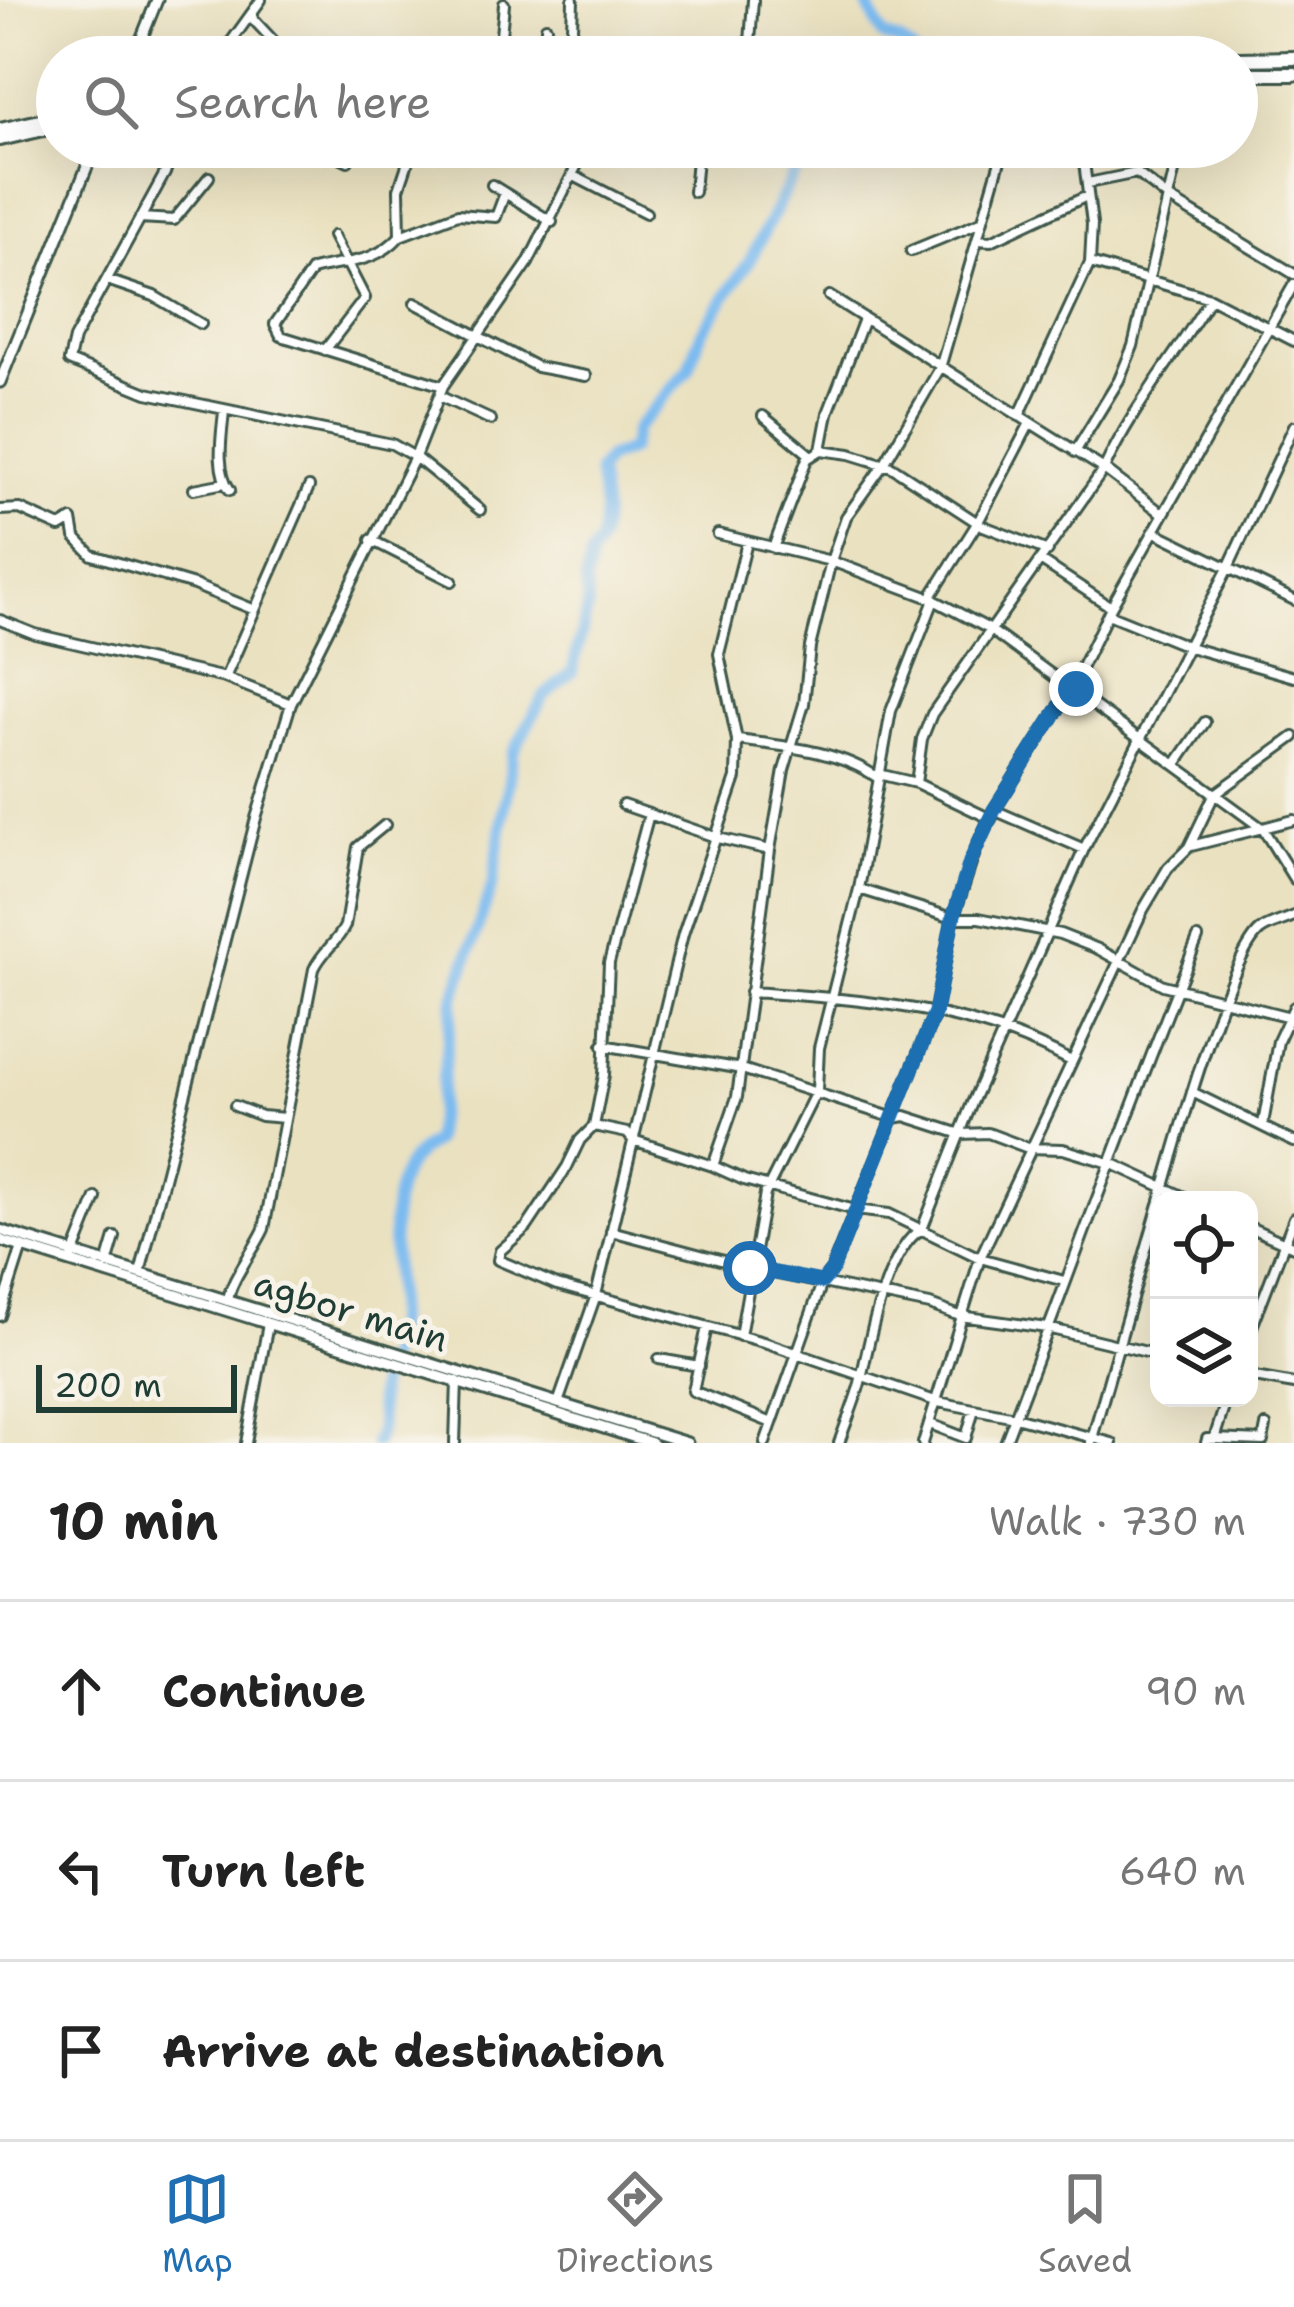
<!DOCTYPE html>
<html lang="en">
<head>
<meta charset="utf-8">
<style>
	body { margin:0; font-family:"Shantell Sans",sans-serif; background:#f2f2f2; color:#222 }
	.controls { position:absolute; right:36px; bottom:36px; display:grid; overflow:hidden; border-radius:24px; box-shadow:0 12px 48px #0002 }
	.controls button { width:108px; height:108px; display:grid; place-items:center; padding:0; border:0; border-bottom:3px solid #e0e0e0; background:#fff; color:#222; font:60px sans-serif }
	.scale { position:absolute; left:36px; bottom:30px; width:201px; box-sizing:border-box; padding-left:12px; border:6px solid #1f3d34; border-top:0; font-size:33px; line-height:42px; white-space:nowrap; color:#1f3d34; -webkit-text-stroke:9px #f7f3e8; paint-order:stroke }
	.stop { position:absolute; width:36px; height:36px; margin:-27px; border:9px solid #1f6fb2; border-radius:50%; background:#fff }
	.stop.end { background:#1f6fb2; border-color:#fff; box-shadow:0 3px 12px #0008 }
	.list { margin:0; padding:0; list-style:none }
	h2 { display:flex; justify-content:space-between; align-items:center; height:156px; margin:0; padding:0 48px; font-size:51px }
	h2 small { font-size:39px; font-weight:400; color:#767676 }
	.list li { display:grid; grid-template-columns:78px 1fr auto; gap:36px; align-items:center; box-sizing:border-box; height:180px; padding:0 48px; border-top:3px solid #e0e0e0 }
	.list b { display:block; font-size:45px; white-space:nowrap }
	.list em { font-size:39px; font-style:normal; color:#767676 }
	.icon { flex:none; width:66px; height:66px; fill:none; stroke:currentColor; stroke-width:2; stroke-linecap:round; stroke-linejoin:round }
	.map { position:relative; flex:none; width:1294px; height:1443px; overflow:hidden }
	.search { position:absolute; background:#fff; box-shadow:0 12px 48px #0002; left:36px; right:36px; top:36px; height:132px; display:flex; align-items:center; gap:30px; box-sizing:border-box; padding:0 42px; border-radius:66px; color:#767676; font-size:45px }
	.sheet { height:696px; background:#fff }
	nav { display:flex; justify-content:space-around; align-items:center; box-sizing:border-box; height:168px; border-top:3px solid #e0e0e0; background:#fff; font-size:33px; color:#767676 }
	nav a { display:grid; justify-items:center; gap:6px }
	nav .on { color:#1f6fb2 }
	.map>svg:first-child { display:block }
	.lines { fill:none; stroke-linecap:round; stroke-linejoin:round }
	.river { stroke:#7bbbf0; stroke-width:12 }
	.minor-casing { stroke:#3d5649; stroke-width:14 }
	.major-casing { stroke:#3d5649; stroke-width:15 }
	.highway-casing { stroke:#3d5649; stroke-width:18 }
	.minor { stroke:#fff; stroke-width:8 }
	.major { stroke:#fff; stroke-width:9 }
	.highway { stroke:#fff; stroke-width:12 }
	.route { stroke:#1f6fb2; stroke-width:15 }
	.labels { text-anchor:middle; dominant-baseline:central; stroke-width:10; stroke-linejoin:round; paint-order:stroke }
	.street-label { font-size:36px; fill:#1f3d34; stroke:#f7f3e8 }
</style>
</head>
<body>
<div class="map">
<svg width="1294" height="1443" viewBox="0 0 1294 1443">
	<rect width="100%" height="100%" fill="#f7f3e8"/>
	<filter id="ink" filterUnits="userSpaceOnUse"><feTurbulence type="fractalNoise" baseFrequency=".00833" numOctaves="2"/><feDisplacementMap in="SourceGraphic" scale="24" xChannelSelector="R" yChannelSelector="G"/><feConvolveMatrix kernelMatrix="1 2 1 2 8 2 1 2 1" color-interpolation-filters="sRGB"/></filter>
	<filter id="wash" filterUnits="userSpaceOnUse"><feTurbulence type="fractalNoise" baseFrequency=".004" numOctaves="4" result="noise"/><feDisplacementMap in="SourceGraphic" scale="48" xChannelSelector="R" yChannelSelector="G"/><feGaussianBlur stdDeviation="2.7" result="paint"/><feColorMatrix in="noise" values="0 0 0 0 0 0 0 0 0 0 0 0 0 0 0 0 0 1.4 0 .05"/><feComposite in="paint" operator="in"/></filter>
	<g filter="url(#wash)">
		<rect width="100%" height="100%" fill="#eae1c0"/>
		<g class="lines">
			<path class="river" d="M865 0 883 36 901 42 919 57
				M375 1443C385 1423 377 1408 379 1388 382 1369 391 1352 394 1333 403 1276 369 1173 434 1142L454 998 493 883 513 753 543 697 572 672 588 607 586 581 590 557 600 540 604 512 598 471 608 458 630 450 636 429 689 369 701 333 750 260 794 173 811 158 839 147"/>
		</g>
	</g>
	<g filter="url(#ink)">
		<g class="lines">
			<defs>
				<path id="minor" d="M253 14 252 18 282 50 341 52
					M546 27V57
					M220 57 261 0
					M499 57 504 4
					M571 57 573 0
					M749 57 753 0
					M174 147 165 173 74 339 69 361 147 393 392 444 415 457 480 510
					M319 147 348 161
					M413 147 399 189 400 236C375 264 346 261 312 270L275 324 281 336 443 386
					M574 176 646 213
					M1088 183 1137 173 1168 198 1294 274
					M492 185 552 222
					M694 192 698 147
					M140 218 174 220 209 177
					M400 236 458 214 496 217 505 193
					M978 240 991 241 1087 196
					M911 251 981 222
					M1090 263 1210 298 1294 341
					M107 280 154 296 201 324
					M829 296 1104 469 1163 514
					M415 303 537 367 586 376
					M325 350 365 298 333 236
					M439 396 491 420
					M224 411C222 435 215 470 230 490
					M763 416 810 455
					M1019 416 1090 263 1092 224 1082 147
					M821 450 828 413 864 319
					M1075 452 1119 380 1133 346 1180 147
					M194 489 225 483
					M0 510 20 509 60 527 72 520 75 537 92 555 194 585 255 610
					M1155 532 1294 600
					M718 534 831 561 930 598 989 629 1263 829 1294 879
					M371 540 452 581
					M773 548 807 459 821 450 850 454 892 467 981 525 1048 551
					M1040 560 1111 607
					M930 598 978 522 1030 423
					M1108 614 1189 647 1294 677
					M0 620 35 634 225 678 291 704
					M225 678 309 487
					M737 740C783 746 839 750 878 778
					M1176 764 1205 722
					M878 774 916 783 991 819
					M916 783 922 739 932 714 1104 469C1132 408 1176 356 1210 298
					M623 805 718 838 770 850
					M994 810 1084 849
					M649 814 609 963 604 1075 594 1126 580 1140 567 1167 527 1227 500 1251 498 1260 557 1285 767 1343 938 1402 1015 1417 1112 1443
					M1191 846 1294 820
					M859 889 953 918H979L1060 934 1098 949 1163 985 1294 1018
					M750 992C859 999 973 1007 1071 1061
					M603 1045 742 1069 894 1118 905 1116 961 1134 988 1133 1028 1148 1063 1149 1113 1164 1191 1200
					M1192 1092 1294 1142
					M235 1106 261 1116 285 1118
					M1263 1124 1278 1041 1294 1007
					M594 1126 627 1133 633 1140 713 1166 744 1180 855 1210 889 1214 980 1258 1064 1281
					M713 1166 737 1097 770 850 784 770 804 704 810 647 831 561 846 517 884 464 940 368 1004 147
					M1160 1200C1174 1152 1228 957 1260 931 1268 924 1284 921 1294 916
					M1249 1227 1294 1247
					M611 1231 750 1268 930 1305 960 1316 1047 1328 1159 1355
					M72 1258 96 1198
					M107 1264 115 1237
					M140 1273 256 818 291 704 415 457 443 386 528 263 586 147
					M228 1301C229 1282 254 1251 264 1229L314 969C322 951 337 943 345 926L358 847 385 825
					M0 1316 22 1247
					M707 1327 693 1391 772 1423
					M1249 1335 1294 1218
					M740 1336 765 1194 817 1090 819 1048 859 889 891 711 934 600
					M659 1359 699 1366
					M1249 1376 1294 1384
					M558 1403 596 1295 683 934 736 778 737 740 719 654 747 542
					M930 1424 966 1438 974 1409
					M1214 1439 1227 1398
					M1091 1442 1159 1204
					M246 1443 268 1324
					M455 1443 457 1381
					M765 1443 822 1283 832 1269 935 1012 953 918 977 846 994 810 1072 687 1111 607 1294 284
					M839 1443C846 1422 856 1400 861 1379 869 1341 887 1248 922 1229L972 1103 1084 849 1227 570 1294 426
					M923 1443 980 1258 1143 910 1168 868 1189 847 1214 795 1294 737
					M1005 1443C1070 1275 1129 1105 1198 938
					M1206 1443 1207 1439H1214L1263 1441 1266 1426"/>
				<path id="major" d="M134 57 157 0
					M0 382 95 147
					M0 1230 687 1443
					M0 1240 652 1443"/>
				<path id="highway" d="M1237 59 1294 58
					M1237 74H1294
					M0 130 57 117
					M0 139 57 126"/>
			</defs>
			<use href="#minor" class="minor-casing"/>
			<use href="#major" class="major-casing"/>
			<use href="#highway" class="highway-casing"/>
			<use href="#minor" class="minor"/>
			<use href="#major" class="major"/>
			<use href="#highway" class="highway"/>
		</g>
	</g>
	<g class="lines" filter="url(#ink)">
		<path class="route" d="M750 1268 822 1282 832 1270 935 1012 953 918 970 862 994 810 1072 687 1076 689"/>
	</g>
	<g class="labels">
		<g class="street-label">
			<text transform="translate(351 1311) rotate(17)">agbor main</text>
		</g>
	</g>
</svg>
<div class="controls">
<button><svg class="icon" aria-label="locate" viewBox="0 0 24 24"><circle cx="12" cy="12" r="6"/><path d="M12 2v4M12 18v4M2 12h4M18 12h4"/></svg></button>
<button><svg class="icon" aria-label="layers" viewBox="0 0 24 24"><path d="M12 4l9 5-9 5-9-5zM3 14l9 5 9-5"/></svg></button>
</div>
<div class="scale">200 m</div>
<div class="stop" style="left:750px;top:1268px"></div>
<div class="stop end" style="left:1076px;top:689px"></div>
<div class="search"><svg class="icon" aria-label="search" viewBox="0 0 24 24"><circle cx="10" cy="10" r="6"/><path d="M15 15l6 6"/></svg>Search here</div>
</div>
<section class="sheet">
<h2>10 min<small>Walk · 730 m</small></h2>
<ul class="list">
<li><svg class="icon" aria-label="ahead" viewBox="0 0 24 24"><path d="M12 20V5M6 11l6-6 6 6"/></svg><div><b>Continue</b></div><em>90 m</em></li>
<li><svg class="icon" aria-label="left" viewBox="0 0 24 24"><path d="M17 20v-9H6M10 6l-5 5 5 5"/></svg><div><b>Turn left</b></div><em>640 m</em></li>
<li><svg class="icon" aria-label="arrive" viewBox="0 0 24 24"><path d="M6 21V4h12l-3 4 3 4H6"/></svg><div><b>Arrive at destination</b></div></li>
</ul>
</section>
<nav>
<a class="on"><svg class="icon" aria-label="map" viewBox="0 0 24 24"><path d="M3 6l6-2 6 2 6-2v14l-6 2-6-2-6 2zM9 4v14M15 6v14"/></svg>Map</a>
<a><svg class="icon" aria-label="directions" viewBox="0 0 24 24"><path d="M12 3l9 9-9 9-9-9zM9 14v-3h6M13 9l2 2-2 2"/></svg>Directions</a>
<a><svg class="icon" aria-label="saved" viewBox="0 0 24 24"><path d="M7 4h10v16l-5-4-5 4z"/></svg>Saved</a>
</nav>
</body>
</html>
